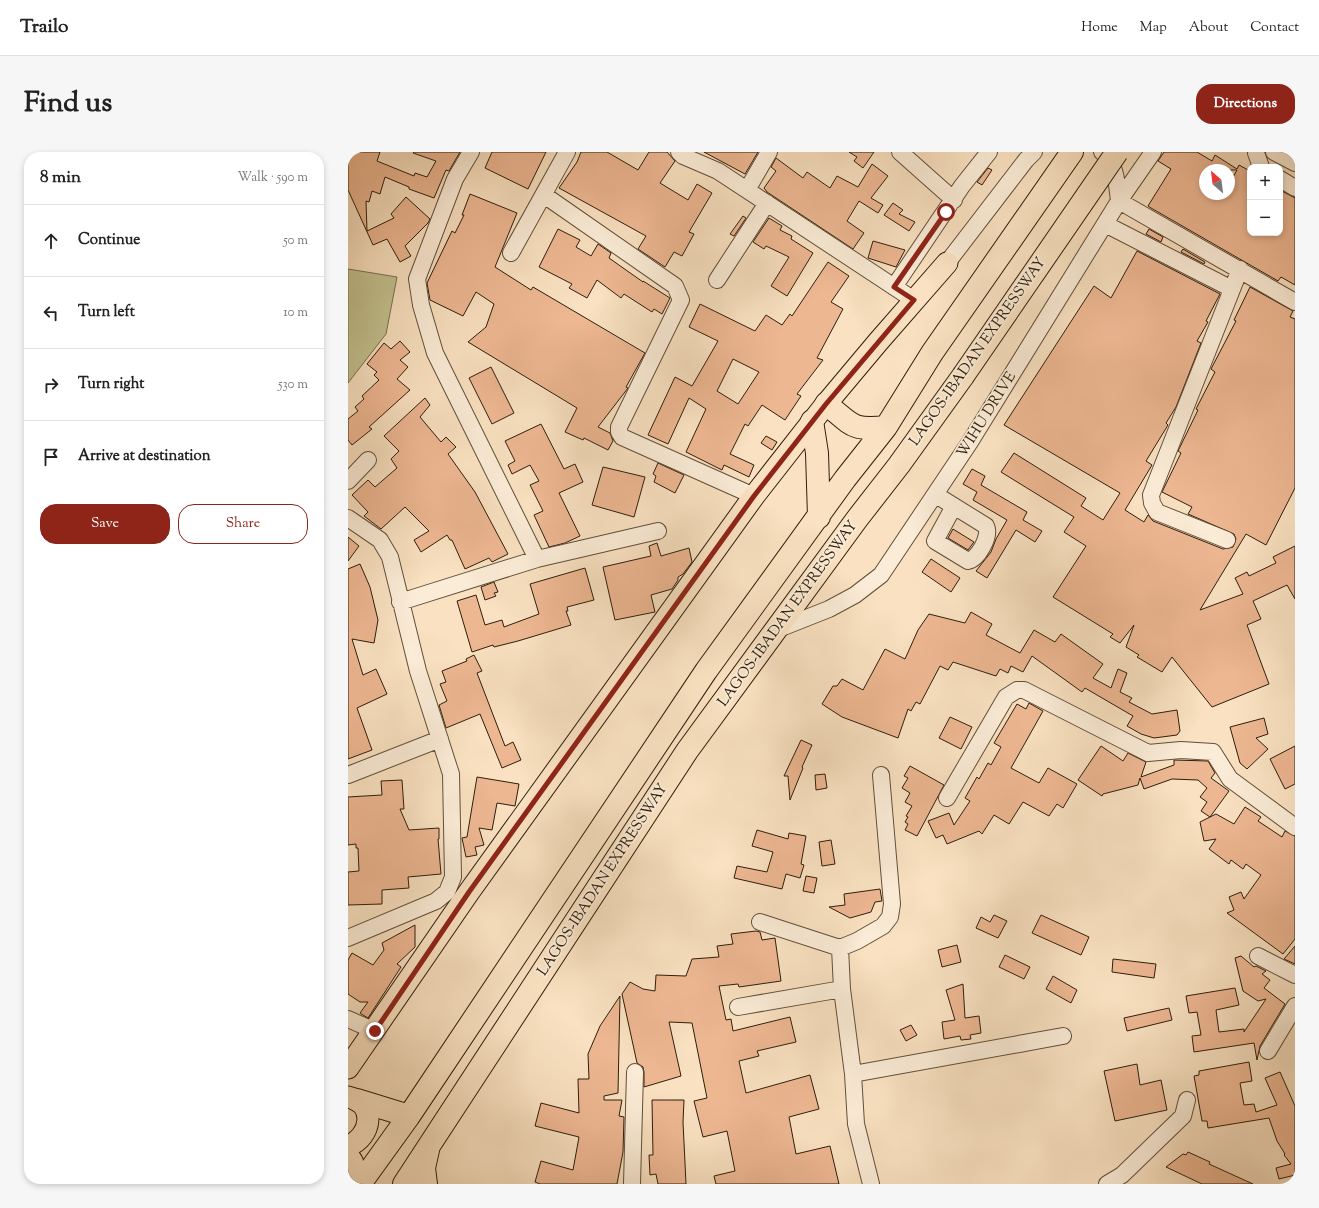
<!DOCTYPE html>
<html lang="en">
<head>
<meta charset="utf-8">
<style>
	body { margin:0; font-family:"Sorts Mill Goudy",serif; background:#f6f6f6; color:#222 }
	.controls { position:absolute; right:12px; top:12px; display:grid; overflow:hidden; border-radius:8px; box-shadow:0 2px 6px #0003 }
	.controls button { width:36px; height:36px; display:grid; place-items:center; padding:0; border:0; border-bottom:1px solid #e0e0e0; background:#fff; color:#222; font:20px sans-serif }
	.compass { position:absolute; left:851px; top:12px; width:36px; height:36px; border-radius:50%; background:#fff; box-shadow:0 2px 6px #0003; rotate:332deg }
	.stop { position:absolute; width:12px; height:12px; margin:-9px; border:3px solid #8f2418; border-radius:50%; background:#fff }
	.stop.end { background:#8f2418; border-color:#fff; box-shadow:0 1px 4px #0008 }
	.list { margin:0; padding:0; list-style:none }
	h2 { display:flex; justify-content:space-between; align-items:center; height:52px; margin:0; padding:0 16px; font-size:17px }
	h2 small { font-size:13px; font-weight:400; color:#767676 }
	.list li { display:grid; grid-template-columns:26px 1fr auto; gap:12px; align-items:center; box-sizing:border-box; height:72px; padding:0 16px; border-top:1px solid #e0e0e0 }
	.list b { display:block; font-size:15px; white-space:nowrap }
	.list em { font-size:13px; font-style:normal; color:#767676 }
	.actions { display:flex; gap:8px; padding:12px 16px }
	.actions a { flex:1; padding:9px 0; border:1px solid #8f2418; border-radius:16px; text-align:center; font-size:14px; color:#8f2418 }
	.actions .main { background:#8f2418; color:#fff }
	.icon { flex:none; width:22px; height:22px; fill:none; stroke:currentColor; stroke-width:2; stroke-linecap:round; stroke-linejoin:round }
	.map { position:relative; flex:none; width:947px; height:1032px; overflow:hidden; border-radius:16px }
	header { display:flex; align-items:center; gap:24px; box-sizing:border-box; height:56px; padding:0 20px; background:#fff; border-bottom:1px solid #e0e0e0 }
	header strong { font-size:19px }
	nav { display:flex; gap:22px; margin-inline-start:auto; font-size:14px }
	.intro { display:flex; align-items:center; justify-content:space-between; box-sizing:border-box; height:96px; padding:0 24px }
	h1 { margin:0; font-size:28px }
	.button { padding:10px 18px; border-radius:16px; background:#8f2418; color:#fff; font-size:14px; font-weight:700 }
	main { display:flex; gap:24px; padding:0 24px }
	aside { flex:1; background:#fff; border-radius:16px; box-shadow:0 2px 6px #0003 }
	.map>svg:first-child { display:block }
	.green { fill:#c2c290; stroke:#78704e }
	.building { fill:#edb792; stroke:#2e1e0c; fill-rule:evenodd }
	.lines { fill:none; stroke-linecap:round; stroke-linejoin:round }
	.minor-casing { stroke:#614f39; stroke-width:18 }
	.major-casing { stroke:#2e1e0c; stroke-width:23 }
	.highway-casing { stroke:#2e1e0c; stroke-width:24 }
	.minor { stroke:#fbecd7; stroke-width:16 }
	.major { stroke:#f9e1c1; stroke-width:21 }
	.highway { stroke:#f9e1c1; stroke-width:22 }
	.highway-bridge-casing { stroke:#2e1e0c; stroke-width:24; stroke-linecap:butt }
	.highway-bridge { stroke:#f9e1c1; stroke-width:22 }
	.route { stroke:#8f2418; stroke-width:5 }
	.labels { text-anchor:middle; dominant-baseline:central; stroke-width:3.5; stroke-linejoin:round; paint-order:stroke }
	.street-label { font-size:15px; fill:#2e1e0c; stroke:#fbecd7 }
</style>
</head>
<body>
<header>
<strong>Trailo</strong>
<nav><a>Home</a><a>Map</a><a>About</a><a>Contact</a></nav>
</header>
<div class="intro"><h1>Find us</h1><a class="button">Directions</a></div>
<main>
<aside>
<h2>8 min<small>Walk · 590 m</small></h2>
<ul class="list">
<li><svg class="icon" aria-label="ahead" viewBox="0 0 24 24"><path d="M12 20V5M6 11l6-6 6 6"/></svg><div><b>Continue</b></div><em>50 m</em></li>
<li><svg class="icon" aria-label="left" viewBox="0 0 24 24"><path d="M17 20v-9H6M10 6l-5 5 5 5"/></svg><div><b>Turn left</b></div><em>10 m</em></li>
<li><svg class="icon" aria-label="right" viewBox="0 0 24 24"><path d="M7 20v-9h11M14 6l5 5-5 5"/></svg><div><b>Turn right</b></div><em>530 m</em></li>
<li><svg class="icon" aria-label="arrive" viewBox="0 0 24 24"><path d="M6 21V4h12l-3 4 3 4H6"/></svg><div><b>Arrive at destination</b></div></li>
</ul>
<div class="actions"><a class="main">Save</a><a>Share</a></div>
</aside>
<div class="map">
<svg width="947" height="1032" viewBox="0 0 947 1032">
	<rect width="100%" height="100%" fill="#f9e1c1"/>
	<filter id="stains"><feTurbulence type="fractalNoise" baseFrequency=".005" numOctaves="4"/><feColorMatrix values="0 0 0 0 .2 0 0 0 0 .09 0 0 0 0 .02 0 0 0 .5 -.17"/></filter>
	<radialGradient id="worn" r=".72"><stop offset=".6" stop-color="#630" stop-opacity="0"/><stop offset="1" stop-color="#630" stop-opacity=".3"/></radialGradient>
	<path class="green" d="M0 117 49 125 38 182 0 231Z"/>
	<path class="building" d="M0 0H32L29 9 66 24 67 21 79 25 88 9 65 1 66 0H112L101 19 98 18 86 46 61 37V35L37 25 32 42 24 39 21 50 18 49 19 79 46 66 43 62 58 45 82 67 80 71 57 94 63 104 52 110 39 87 25 93 0 38Z
		M144 0H198L180 37 137 16Z
		M233 0H259L290 18 301 0H319L327 9 312 31 340 48 349 32 364 41 341 80 346 82 334 104 326 100 317 115 290 97 298 84 211 36 229 10Z
		M356 0H410L397 22Z
		M501 0H526L515 16 506 9 509 5Z
		M816 0H849L864 9 867 3 889 17 891 13 902 19V81H932V38L947 46V133L933 125 930 129 803 56 800 54 823 17 810 9ZM857 18H889L881 32V42H857Z
		M428 6 455 26 459 20 482 36 489 24 510 35 524 12 540 24 523 46 535 53 530 61 511 49 499 69 516 81 505 97 419 40 416 36 428 19 423 15Z
		M640 16 644 18 634 33 629 30Z
		M122 42 169 61 147 115 183 138 185 135 297 201 278 235 280 236 250 275 262 281 265 289 260 298 236 286 235 288 217 280 229 256 120 190 138 175 146 152 128 140 115 164 82 148 79 131 104 79 107 81 116 63H114Z
		M545 51 555 58 551 62 567 70 561 79 536 63Z
		M395 64 398 66 386 84 382 82Z
		M421 66 434 74 432 78 444 84 443 87 465 101 439 144 423 134 441 105 418 94 416 97 405 90Z
		M210 77 232 88 228 95 243 104 250 92 263 101 261 106 295 130V129L322 146 314 162 306 157 304 160 276 142 273 146 249 128 239 146 221 136 224 132 191 115Z
		M801 77 815 85 813 90 798 82Z
		M525 89 557 98 548 115 520 106Z
		M835 97 857 110 856 112 833 100Z
		M789 99 872 142 858 169 860 170 849 189 853 191 828 255 818 271 820 273 798 309 804 313 777 358 796 370 800 363 805 369 875 397 885 395 888 387 886 382 840 362 844 355 814 340 833 301 830 299 850 258 848 257 867 220 863 217 888 169 886 168 902 135 945 159 942 165 947 167V336L918 393 898 382 852 458 895 442 887 426 899 420 901 424 928 411 925 405 947 394V447L939 433 905 449 913 467 899 473 921 532 864 555 824 505 814 520 789 505 791 503 778 495 786 473 772 491 762 485 765 482 705 445 738 394 716 380 726 365 653 320 666 301 738 346 733 354 755 368 772 341 656 273 746 134 763 146Z
		M480 110 501 124 483 150 495 157 469 206 475 208 449 242 453 244 437 268 414 253 400 274 397 272 382 302 406 313 401 325 376 313 374 318 338 300 358 257 341 246 320 292 300 283 327 225 344 234 370 189 341 175 352 152 407 179 418 163 434 173 442 162 444 164ZM385 207 411 220 390 252 369 239Z
		M52 189 62 200 52 208 60 215 49 227 62 238 21 275 24 277 4 293 0 288V267L10 259 7 255 16 247 14 244 31 228 26 223 29 220 19 212 36 191 43 197Z
		M143 215 166 261 144 272 121 226Z
		M77 246 82 253 72 265 93 290 98 285 108 295 100 302 127 340 160 402 144 410 141 406 117 417 104 388H102L99 383 73 400 66 388 81 379 57 355 33 377 16 364 20 360 4 343 20 328 27 335 49 316 43 307 51 299 36 284Z
		M193 272 216 317 227 312 235 330 211 341 232 384 217 391 201 395 186 363 195 359 182 333 191 329 182 313 164 322 160 313 167 309 157 289Z
		M418 284 429 290 424 298 413 291Z
		M310 311 336 323 327 341 306 330 308 324 305 322Z
		M255 315 297 325 286 365 244 353Z
		M624 317 637 324 633 333 679 360 675 368 694 379 687 390 668 378 639 426 628 419 643 400 648 387 659 368 625 348 629 340 615 332Z
		M605 377 626 390 620 398 600 386Z
		M0 385 11 394 0 409Z
		M309 391 313 404 341 396 344 410 335 422 330 425V428L324 437 303 443 307 460 267 468 255 415 303 404 301 394Z
		M583 407 612 426 603 440 574 420Z
		M12 412 22 435 30 468 26 491 4 487 15 523 28 517 39 542 9 556 24 598 0 607V417Z
		M237 416 246 448 219 455 220 459H218L223 473 170 489 146 495 145 493 124 500 109 449 128 443 137 473 154 468 156 475 191 462 182 432Z
		M146 430 150 440 146 441 148 444 137 448 133 435Z
		M623 460 644 472 638 483 672 501 686 478 707 490 713 482 755 512 745 526 763 536 770 517 779 521 772 540 784 546 781 550 804 562 829 558 832 579 829 583 806 586 793 582 779 574 785 564 737 536 734 540 684 504 675 520 663 514 660 521 652 517 648 524 605 510 600 518 592 514 572 552 568 550 563 559 560 557 550 586 494 565 474 552 485 534H489L494 527 515 538 537 497 557 507 570 478 581 462 617 471Z
		M126 503 134 519 129 521 157 594 165 590 173 608 154 616 132 562 98 576 91 553 99 549 92 532 98 530 94 519 119 509 118 507Z
		M681 551 695 559 663 616 691 631 700 616 729 632 715 656 709 652 701 664 675 650 661 672 646 663 634 682 631 679 599 692 595 683 588 686 580 669 601 661 606 673 622 649 617 646 629 625 631 627 640 611 643 613 653 595 646 591 669 552 678 557Z
		M602 565 624 575 613 597 591 586Z
		M916 566 920 582 908 586 920 597 899 617 892 611 882 575Z
		M453 588 464 593 454 615 455 616 442 648 440 624H436Z
		M753 594 775 609 780 601 798 610 793 625 826 613V608L860 609 867 621 863 626 881 639 862 665 853 659 859 650 852 645 859 636 850 628 824 627 796 637 792 626 790 633 755 642 754 644 730 628Z
		M947 594V632L937 637 922 607Z
		M562 614 596 633 569 684 557 678 560 672 557 670 560 665 558 664 564 654 557 650 562 641 554 636 560 626 556 624Z
		M477 622 479 636 468 638 467 623Z
		M129 625 171 632 167 654 149 651 144 678 131 676 136 693 127 695 129 703 118 705 114 686 119 685Z
		M54 628 56 657H52L61 678 91 676V687H90L93 722 60 725 61 736 34 738V752L0 753V720L11 719 10 696H8V692L0 693V645L34 643 33 629Z
		M897 655 913 665 910 669 934 685 937 679 947 684V787L935 802 879 761 886 758 881 745 893 740 896 747 913 723 898 712 895 717 883 708 881 712 861 697 868 687 856 689 852 670 868 662 886 672Z
		M409 678 440 687 441 681 458 684 453 712 456 713 452 726 438 722 434 737 386 726 389 714 419 720 425 700 404 694Z
		M483 688 487 712 474 714 471 690Z
		M458 724 469 726 466 741 455 739Z
		M532 737 534 749 527 750 523 760 502 766 481 755 497 753 496 742Z
		M646 763 659 769 650 786 628 776 633 765 642 770Z
		M693 763 741 785 733 803 684 781Z
		M67 773V795L49 812 53 815 20 866 15 863 12 861 20 850H12L0 842V808L4 801 25 813 36 798 34 791Z
		M408 779 412 780 414 788 427 786 433 829 391 835 390 832 371 834 378 868 383 867 385 879 442 865 448 890 409 899 411 904 391 909 398 941 462 923 471 957 441 965 448 1002 482 994 491 1032H368L366 1024 387 1019 379 979 355 985 346 949 359 946 344 871 321 870 333 924 296 935V920L295 915 289 911 274 842 282 830 295 837 307 839 308 823 338 824 344 807 371 805 369 794 385 792 383 782Z
		M609 793 613 810 594 815 590 798Z
		M947 794V812L936 807Z
		M657 803 682 815 676 827 651 815Z
		M893 804 906 815 908 814 918 819 914 822 922 828 916 836 937 852 912 894 909 908 906 891 846 900 844 884 853 883 849 860 841 861 838 844 887 836 891 853 868 858 871 880 896 877V880L918 847 910 849 895 839 887 806Z
		M765 807 808 812 806 826 764 820Z
		M705 824 729 838 723 851 698 837Z
		M615 832 617 866 631 864 633 881 622 883 623 887 613 888 612 884 596 887 594 870 607 868 598 838Z
		M272 844 270 941 256 944V948H274L271 964 276 965 275 1000 269 1032H192L187 1030 193 1009 225 1018 231 985 187 974 193 951 231 961 230 927H241L240 902 252 874Z
		M821 856 824 868 779 879 776 866Z
		M563 873 569 883 558 889 552 878Z
		M901 910 904 929 892 931 896 953 906 952 908 960 929 953 917 926 932 920 947 954V1023L931 1027 928 1016 943 1012 936 1003 937 1002 929 989 921 966 860 976 859 969H854L846 924 851 923V919Z
		M789 912 792 933 813 928 819 958 767 969 756 919Z
		M304 948H336L335 970 338 1032H310L308 1022 302 1023 301 1003H305Z
		M840 1000 862 1010 861 1012 905 1032H854L818 1015 835 1002 838 1003Z"/>
	<g class="lines">
		<defs>
			<path id="minor" d="M123 0 107 27 69 127 73 153 87 201 189 407
				M331 0 335 4 370 19 566 148
				M552 0 606 48
				M754 0C768 10 769 33 771 49L947 150
				M926 0 947 11
				M908 1 913 15
				M932 27 947 36
				M399 38 421 0
				M196 43 327 134 333 148 271 275V280L274 285 406 344
				M757 72 884 137
				M163 101 219 0
				M599 111 678 8 686 0
				M369 128 419 51
				M546 135 614 34 641 0
				M0 329 20 308
				M588 343 638 374C643 384 630 407 620 409L587 389 606 354
				M0 366 32 388 42 405 70 519 103 622 105 725 99 740 88 749 0 786
				M879 388 809 360 804 351 803 343 892 117
				M52 450 189 407 310 379
				M428 478 481 457 507 443 533 423 622 290 771 49 805 0
				M0 623 92 587
				M599 646 658 545 669 538H676L800 601 833 598 865 600 882 627 947 675
				M412 770 492 796 509 789 535 774 542 765 544 752 533 623
				M492 796 494 837 505 922 508 972 523 1032
				M910 804 947 823
				M390 855 494 837
				M0 867 27 879
				M920 899 947 854
				M505 922 715 884
				M284 1032 287 920
				M759 1032 774 1023 835 964 839 948"/>
			<path id="major" d="M0 916 121 740 406 344 478 252 530 190 599 111
				M0 945C29 951 24 985 0 994"/>
			<path id="highway" d="M478 252C504 272 502 279 538 275
				M464 269 469 301 471 365
				M9 948 61 964
				M0 1004 4 1010 5 1032
				M12 1032 61 964 358 519 497 327 538 275 584 201 724 0
				M56 1032 339 599 509 367 551 313 615 224
				M78 1032 76 1016 80 998"/>
		</defs>
		<use href="#minor" class="minor-casing"/>
		<use href="#major" class="major-casing"/>
		<use href="#highway" class="highway-casing"/>
		<use href="#minor" class="minor"/>
		<use href="#major" class="major"/>
		<use href="#highway" class="highway"/>
		<defs>
			<path id="highway-bridge" d="M615 224 769 0"/>
		</defs>
		<use href="#highway-bridge" class="highway-bridge-casing"/>
		<use href="#highway-bridge" class="highway-bridge"/>
	</g>
	<g class="lines">
		<path class="route" d="M27 879 121 740 406 344 478 252 566 148 546 135 598 60"/>
	</g>
	<g class="labels">
		<g class="street-label">
			<text transform="translate(630 200) rotate(-55)">LAGOS-IBADAN EXPRESSWAY</text>
			<text transform="translate(639 263) rotate(-58)">WIHU DRIVE</text>
			<text transform="translate(440 462) rotate(-54)">LAGOS-IBADAN EXPRESSWAY</text>
			<text transform="translate(255 728) rotate(-57)">LAGOS-IBADAN EXPRESSWAY</text>
		</g>
	</g>
	<rect width="100%" height="100%" filter="url(#stains)"/>
	<rect width="100%" height="100%" fill="url(#worn)"/>
</svg>
<div class="controls">
<button>+</button>
<button>−</button>
</div>
<svg class="compass" viewBox="-18 -18 36 36"><path d="M0-13l5 13h-10z" fill="#e53935"/><path d="M0 13l5-13h-10z" fill="#767676"/></svg>
<div class="stop" style="left:598px;top:60px"></div>
<div class="stop end" style="left:27px;top:879px"></div>
</div>
</main>
</body>
</html>
